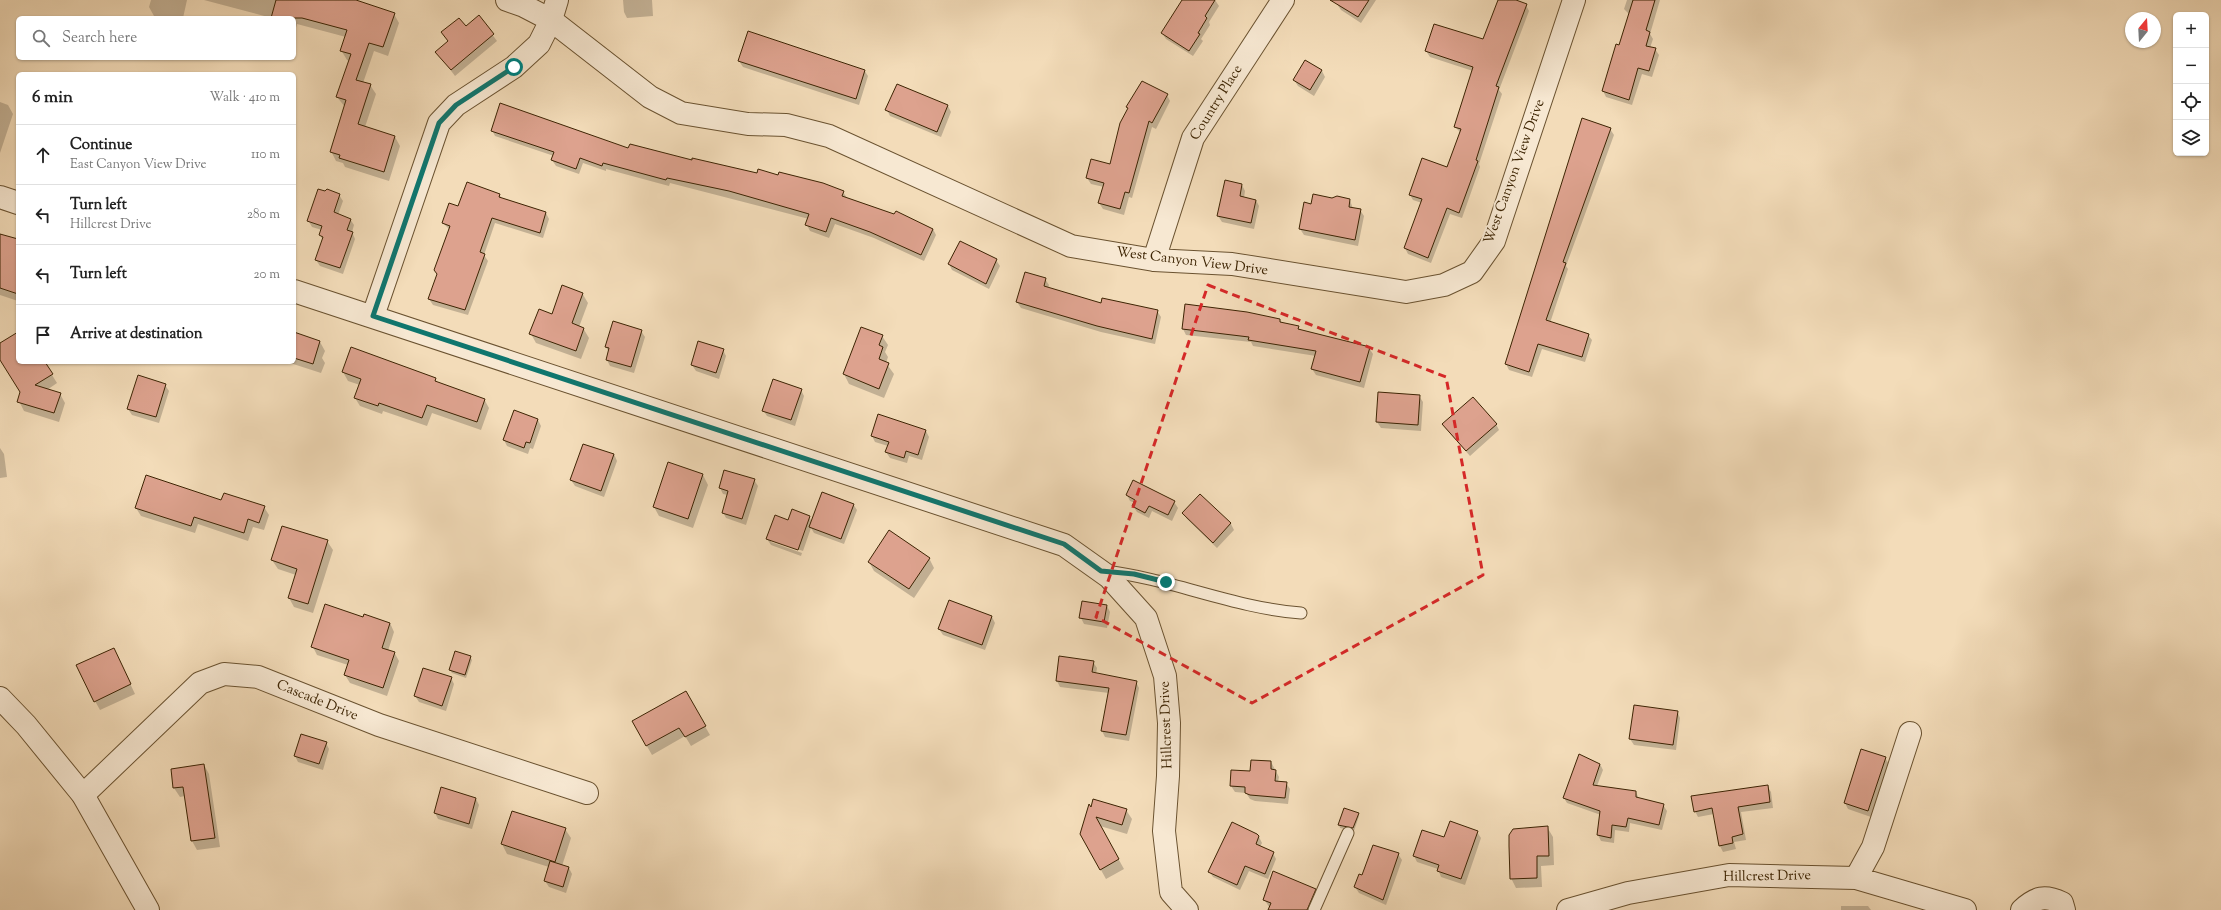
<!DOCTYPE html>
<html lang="en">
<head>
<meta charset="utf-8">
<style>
	body { margin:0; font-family:"Sorts Mill Goudy",serif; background:#f6f6f6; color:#222 }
	.controls { position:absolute; right:12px; top:12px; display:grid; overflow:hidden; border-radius:6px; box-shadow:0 1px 3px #0004 }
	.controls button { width:36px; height:36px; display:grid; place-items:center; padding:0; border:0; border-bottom:1px solid #e0e0e0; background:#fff; color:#222; font:20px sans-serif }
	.compass { position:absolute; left:2125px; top:12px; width:36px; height:36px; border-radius:50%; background:#fff; box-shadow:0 1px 3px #0004; rotate:18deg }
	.stop { position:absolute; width:12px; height:12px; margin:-9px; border:3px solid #0f766e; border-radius:50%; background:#fff }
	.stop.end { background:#0f766e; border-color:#fff; box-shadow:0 1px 4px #0008 }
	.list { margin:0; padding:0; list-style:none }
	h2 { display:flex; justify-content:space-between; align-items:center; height:52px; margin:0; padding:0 16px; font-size:17px }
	h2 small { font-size:13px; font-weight:400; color:#767676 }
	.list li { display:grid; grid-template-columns:26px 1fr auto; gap:12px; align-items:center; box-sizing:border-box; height:60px; padding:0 16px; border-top:1px solid #e0e0e0 }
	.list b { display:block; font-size:15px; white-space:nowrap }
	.list p { margin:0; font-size:13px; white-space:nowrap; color:#767676 }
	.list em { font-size:13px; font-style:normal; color:#767676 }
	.icon { flex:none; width:22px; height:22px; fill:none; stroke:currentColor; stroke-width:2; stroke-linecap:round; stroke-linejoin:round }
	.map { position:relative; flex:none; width:2221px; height:910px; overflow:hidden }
	.search { position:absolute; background:#fff; box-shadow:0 1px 3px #0004; left:16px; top:16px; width:280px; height:44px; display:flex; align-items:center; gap:10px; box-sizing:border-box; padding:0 14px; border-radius:6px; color:#767676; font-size:15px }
	.panel { position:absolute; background:#fff; box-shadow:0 1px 3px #0004; left:16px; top:72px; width:280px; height:292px; border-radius:6px }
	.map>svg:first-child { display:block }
	.shadow { fill:#0003 }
	.building { fill:#dda28e; stroke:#3d2403 }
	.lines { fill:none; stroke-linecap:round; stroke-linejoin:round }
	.service-casing { stroke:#6a5230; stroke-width:13 }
	.minor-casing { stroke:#6a5230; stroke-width:24 }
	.tertiary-casing { stroke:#6a5230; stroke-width:24 }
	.service { stroke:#f7e8d2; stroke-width:11 }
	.minor { stroke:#f7e8d2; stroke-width:22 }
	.tertiary { stroke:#f7e8d2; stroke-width:22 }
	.route { stroke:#0f766e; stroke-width:5 }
	.marked { fill:none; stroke:#d62828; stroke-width:3; stroke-dasharray:8 5; stroke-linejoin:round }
	.labels { text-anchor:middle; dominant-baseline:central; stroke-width:4; stroke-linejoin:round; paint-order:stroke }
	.street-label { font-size:14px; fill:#3d2403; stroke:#f7e8d2 }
</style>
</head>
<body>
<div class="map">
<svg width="2221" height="910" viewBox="0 0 2221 910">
	<rect width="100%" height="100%" fill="#f3dcb9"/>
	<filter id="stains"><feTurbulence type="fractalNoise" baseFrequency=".005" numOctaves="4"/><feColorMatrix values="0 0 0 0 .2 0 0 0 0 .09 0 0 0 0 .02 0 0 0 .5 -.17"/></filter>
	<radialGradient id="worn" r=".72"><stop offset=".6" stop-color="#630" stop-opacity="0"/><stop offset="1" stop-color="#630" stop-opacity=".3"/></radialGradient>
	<path class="shadow" d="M151 0H187L183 18 154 16 149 7Z
		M204 0H348L394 14 399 23 388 56 374 51 363 83 370 85 376 94 365 127 395 137 400 146 389 181 345 167 343 163 336 161 331 151 345 107 337 97 350 61 347 60 341 50 346 37 297 24 294 35V18H272Z
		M623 0H652L653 16 627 18 624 12Z
		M1183 0H1215L1219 6 1209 22 1210 25 1201 39 1203 41 1193 56 1166 39 1162 33Z
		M1339 0H1376L1361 23 1341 10 1337 4Z
		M1499 0H1517L1526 5 1529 11 1499 90 1502 94 1479 164 1480 167 1462 218 1450 214 1431 263 1408 254 1405 248 1422 203 1413 200 1410 195 1448 169 1461 133 1455 127 1473 71 1430 57 1426 51 1484 41Z
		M1627 0H1660L1650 34 1653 39 1650 48 1655 49 1659 55 1652 77 1642 74 1632 105 1606 97 1603 91 1617 46H1620L1630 15 1624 9Z
		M479 17 497 41 455 76 437 52 449 42 443 33 466 28Z
		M739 61 864 70 868 76 859 105 743 67Z
		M1306 61 1322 71 1325 77 1314 96 1298 86 1294 80Z
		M1167 95 1170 101 1156 129 1152 127 1132 198 1129 197 1124 215 1103 209 1099 203 1104 187 1091 184 1087 178 1111 165 1129 109 1127 107Z
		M0 102 8 105 13 114 0 153Z
		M948 106 951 112 941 137 890 116 887 110Z
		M1610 129 1614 135 1566 266 1568 269 1550 323 1588 335 1592 340 1585 362 1542 349 1532 377 1509 370 1506 364Z
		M492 130 629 150 843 192 847 198 933 229 936 235 924 261 874 238 835 224 829 238 810 231 807 225 809 219 670 183 669 186 606 169V171L583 163 579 174 556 166 552 160 554 156 495 136Z
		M1242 185 1245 191 1244 198 1256 200 1259 206 1254 229 1222 222 1218 216Z
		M499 194 502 199 546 213 549 219 543 238 495 223 484 255 488 261 468 315 433 305 429 299 438 275 450 230 443 223 459 208Z
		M339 195 343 201 338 215 350 219 354 225 352 232 355 239 343 274 320 266 316 260 323 240 320 235 322 230 312 227 308 220Z
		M1332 199 1350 200 1353 209 1360 210 1364 216 1358 246 1304 235 1300 229 1311 205Z
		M0 235 18 240V301L0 295Z
		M996 260 1000 266 989 289 952 270 949 264Z
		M1045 279 1049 285 1048 288 1101 305 1157 311 1161 317 1155 344 1101 332 1021 308 1017 302Z
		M582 293 588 303 579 327 583 328 589 338 581 359 536 343 531 334Z
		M1185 305 1280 320 1282 323 1298 327 1300 330 1369 348 1373 354 1364 388 1316 375 1312 369 1316 356 1253 346 1251 342 1186 335 1183 329Z
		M641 331 645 337 634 373 610 366 607 360 609 352 606 347Z
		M18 333V362H44L57 383 47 390 60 394 65 403 59 422 24 411 19 401 21 393 0 359V344Z
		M294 333 320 342 325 351 322 358 325 363 321 373 287 362H294Z
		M882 336 888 345 885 352 888 357 886 363 894 374 884 398 849 384 844 374Z
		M723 350 726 356 719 379 696 371 692 365Z
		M250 362H258L257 364Z
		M343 372 435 379 438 383 484 399 489 408 481 430 432 413 427 426 383 411 382 414 360 406 355 398 360 385 348 381Z
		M165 385 169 391 159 423 132 415 128 409Z
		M801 390 804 396 795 426 767 416 763 410Z
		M1379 393 1419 396 1423 402 1421 431 1381 428 1377 422Z
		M514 411 538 420 541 426 533 449 530 448 528 454 507 446 504 440Z
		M879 415 926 431 929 437 922 460 909 456 907 463 890 458 886 452 888 446 875 442 872 436Z
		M1496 424 1499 430 1470 456 1443 425Z
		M0 448 4 454 7 477 0 478Z
		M614 454 617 461 604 497 575 486 571 480Z
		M669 464 703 475 708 485 693 528 659 516 654 507Z
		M754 480 758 486 746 525 726 518 723 512 728 495 723 494 720 488Z
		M1127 495 1174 502 1178 508 1172 521 1152 511 1149 518 1137 512 1133 506 1135 503 1130 501Z
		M1200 495 1231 524 1234 530 1217 548 1187 519 1183 513Z
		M222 501 264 507 269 515 264 530 253 527 248 541 198 524 195 533 141 516 136 508Z
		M853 504 857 510 844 544 814 533 811 528 803 551 771 540V542L802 553 801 556 771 545 767 539 789 521 809 517 812 522Z
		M327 541 333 550 313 613 294 607 289 598 296 575 278 569 272 560Z
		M929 558 934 568 914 598 874 571 869 562Z
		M1107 606 1110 612 1107 628 1084 624 1081 618Z
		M992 617 995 623 985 650 943 635 939 629Z
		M364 618 390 623 394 632 388 651 394 652 399 661 387 696 350 683 345 675 348 665 317 655 313 647Z
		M470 657 472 660 466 678 452 673 450 670Z
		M118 658 135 694 100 710 95 701Z
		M1093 662 1097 668 1096 674 1136 682 1139 688 1129 741 1105 737 1102 731 1109 693 1060 687 1057 681Z
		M451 678 454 684 446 711 419 702 415 696Z
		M685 692 710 735 691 746 685 736 652 755 633 722Z
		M1677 711 1680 718 1676 750 1634 745 1630 739Z
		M326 743 329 749 323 770 298 762 295 756Z
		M1862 750 1885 758 1889 764 1871 817 1848 809 1845 803Z
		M1271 762 1279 777 1278 782 1286 783 1290 789 1288 804 1255 801 1250 799 1246 793 1235 792 1231 786 1251 772Z
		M1600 764 1603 770 1597 786 1636 792 1639 799 1663 805 1667 811 1662 830 1630 823 1629 832 1615 830 1614 843 1601 841 1598 835 1601 815 1567 803 1564 798Z
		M204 765 209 774 220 847 197 850 192 841 185 796 180 797 174 788Z
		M1767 786 1771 792 1773 808 1741 812 1746 840 1734 842 1736 849 1723 852 1720 846 1714 814 1698 817 1695 811Z
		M476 799 479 805 472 829 438 819 435 813Z
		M1345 809 1358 814 1359 816 1354 831 1340 828 1339 825Z
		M1091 810H1126L1132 819 1127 834 1100 826 1124 869 1106 879 1081 834Z
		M512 812 565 829 571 838 562 866 569 868 572 874 566 893 549 887 545 881 549 867 507 854 502 844Z
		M1233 824 1259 837 1262 843 1260 847 1273 853 1276 859 1268 879 1249 871 1240 890 1213 877 1209 871Z
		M1547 827 1553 837 1554 865 1541 866 1542 887 1516 888 1511 878Z
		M1477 832 1481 838 1465 885 1441 877 1438 869 1417 862 1414 856 1445 839Z
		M1398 854 1402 860 1386 905 1359 893 1355 887 1363 876Z
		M1313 889 1316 895 1311 910H1271L1264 899Z
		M1841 906H1868L1871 910H1841Z"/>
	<path class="building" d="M276 0H356L395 13 383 47 369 43 356 80 371 84 358 124 395 136 384 172 339 158 340 155 330 152 346 100 336 97 351 54 340 51 347 30 302 18H271Z
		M1182 0H1215L1205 16 1207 18 1198 33 1200 34 1189 51 1161 33Z
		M1330 0H1369L1358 17Z
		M1498 0H1516L1527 4 1496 86 1499 87 1476 160 1478 161 1459 213 1447 208 1428 258 1404 248 1422 199 1409 195 1422 158 1447 167 1461 129 1454 127 1473 67 1425 51 1434 24 1483 39Z
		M1633 0H1655L1646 30 1650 32 1646 46 1656 48 1649 71 1638 68 1629 100 1602 91 1616 44 1619 45Z
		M479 15 494 34 451 70 435 52 448 41 441 32 459 18 466 26Z
		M748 31 865 70 856 99 738 61Z
		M1305 60 1322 70 1310 90 1293 80Z
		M1142 81 1168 94 1152 123 1149 121 1129 193 1125 192 1120 209 1098 203 1104 183 1086 178 1091 159 1110 164 1120 123 1128 108 1126 107Z
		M897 84 948 105 937 132 885 110Z
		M500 103 628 148 630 144 692 160V158L757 173 758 169 778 175 779 172 823 183 844 191 842 196 894 214 896 211 933 229 921 255 870 232 831 218 826 232 805 225 809 214 729 191 667 178 666 180 603 163 602 166 580 158 576 169 551 160 554 152 491 131Z
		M1582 118 1611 128 1563 262 1566 263 1546 320 1589 334 1582 357 1538 344 1529 372 1505 364Z
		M1225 180 1242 184 1240 196 1256 200 1251 223 1217 216Z
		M467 182 500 194 499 197 546 212 540 233 492 218 480 252 485 254 465 310 428 299 437 274 434 270 450 226 442 223 449 203 458 206Z
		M318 189 325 191 327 189 340 194 334 212 351 219 347 230 353 232 340 268 315 260 323 237 319 235 322 226 307 221Z
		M1313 194 1332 198 1337 196 1350 199 1349 207 1361 209 1355 240 1299 229 1304 202 1311 204Z
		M0 234 18 239V294L0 288Z
		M960 241 997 259 986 284 948 264Z
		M1025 272 1046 278 1044 286 1101 303 1102 298 1158 310 1152 339 1097 326 1016 302Z
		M562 285 583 293 572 323 584 328 576 351 529 334 539 309 552 314Z
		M1185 304 1247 312 1280 319V322L1299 326 1298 329 1370 347 1360 382 1311 369 1316 351 1248 340 1249 337 1182 329Z
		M613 321 642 330 631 367 606 360 609 348 605 347Z
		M861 327 883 335 879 345 883 347 879 359 889 363 879 389 843 374Z
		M18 332V362H45L53 374 35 385 61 393 54 413 17 402 20 392 0 360V343Z
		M294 332 320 341 313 364 294 358Z
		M698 341 724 349 716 373 691 365Z
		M351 347 436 378 435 381 485 399 477 422 427 405 422 418 379 403 378 406 354 398 361 379 342 372Z
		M138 375 166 384 156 417 127 409Z
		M773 379 802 389 791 420 762 411Z
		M1378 392 1420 395 1418 425 1376 422Z
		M1473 397 1497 424 1466 451 1442 424Z
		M514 410 538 419 530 443 526 442 524 448 503 440Z
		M878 414 926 430 918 455 906 451 904 458 885 452 889 442 871 436Z
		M583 444 614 454 601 491 570 480Z
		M668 462 703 474 688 519 653 507Z
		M724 470 755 479 742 519 722 513 728 491 719 488Z
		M146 475 221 500 224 493 265 506 259 523 248 519 244 533 194 517 191 526 135 508Z
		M1133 480 1175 501 1168 515 1149 506 1145 513 1132 506 1135 500 1126 495Z
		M822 492 854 504 841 539 809 527Z
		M1200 494 1231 523 1213 543 1182 513Z
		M792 509 810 516 798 550 766 539 775 515 788 520Z
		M282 526 328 540 308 604 288 598 297 569 271 560Z
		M889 530 930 558 909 589 868 562Z
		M949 600 992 616 982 645 938 629Z
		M1082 601 1107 605 1104 622 1079 618Z
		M325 604 363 617 364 614 390 623 382 648 395 652 383 688 344 675 349 660 311 647Z
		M114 648 131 684 94 702 76 665Z
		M455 651 471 656 465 675 449 670Z
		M1059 656 1094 661 1092 672 1137 681 1126 735 1101 731 1109 688 1056 681Z
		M423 668 452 677 442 706 414 696Z
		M686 691 706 726 685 737 679 728 646 746 632 721Z
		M1634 705 1678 711 1673 745 1629 739Z
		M301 734 327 742 319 764 294 756Z
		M1861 749 1886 757 1868 811 1844 803Z
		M1579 754 1600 764 1593 785 1636 791V797L1664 804 1659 825 1628 818 1626 827 1612 825 1611 838 1597 835 1600 811 1563 798Z
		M1251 760 1271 761V769L1276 770 1275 781 1287 782 1285 798 1250 795 1245 793V787L1230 786 1231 770 1250 771Z
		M204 764 215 838 191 841 183 787 173 788 171 769Z
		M1768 785 1770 802 1738 807 1743 834 1732 837 1733 843 1719 846 1712 808 1694 812 1691 796Z
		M441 787 476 798 469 824 434 813Z
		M1093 799 1127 809 1122 825 1096 817 1119 859 1100 870 1080 834 1089 804 1091 807Z
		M1344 808 1359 813 1353 828 1338 825Z
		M512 811 566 828 555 862 501 844Z
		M1450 821 1478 831 1461 879 1437 871 1439 865 1413 856 1422 830 1444 837Z
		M1232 822 1257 834 1259 836 1256 844 1274 852 1265 874 1245 866 1237 885 1208 872Z
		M1548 826 1549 856H1537V878L1510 879 1509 846V835L1513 829Z
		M1373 845 1399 853 1383 900 1354 887 1359 874 1362 875Z
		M550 861 569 867 563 887 544 881Z
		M1273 871 1316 889 1307 910H1268L1271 903 1263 900Z"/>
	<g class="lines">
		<defs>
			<path id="service" d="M1105 571C1172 579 1234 608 1301 613
				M1314 910 1348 833"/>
			<path id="minor" d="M507 0 524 6 551 20 650 97 681 113 748 124 786 125 829 136 1071 246 1154 260 1232 264 1406 292 1444 285 1472 272 1494 241 1574 0
				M0 197 18 203
				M1154 260 1193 138 1283 0
				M294 291 1064 545 1109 577 1146 618 1165 676 1169 723 1168 776 1164 831 1171 892 1187 910
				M373 316 439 123 456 105 514 67 539 44 551 20 557 0
				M83 795 200 683 224 674 258 677 379 725 587 793
				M1856 878 1873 847 1910 733
				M1568 910 1628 893 1729 875 1856 878 1965 910
				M2022 910C2036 897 2045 895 2062 903L2064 910"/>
			<path id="tertiary" d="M0 698 26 725 83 795 148 910"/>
		</defs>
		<use href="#service" class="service-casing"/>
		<use href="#minor" class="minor-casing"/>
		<use href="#tertiary" class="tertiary-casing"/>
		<use href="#service" class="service"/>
		<use href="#minor" class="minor"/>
		<use href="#tertiary" class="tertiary"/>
	</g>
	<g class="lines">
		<path class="route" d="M514 67 456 105 439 123 373 316 1064 544 1101 571 1134 574 1166 582"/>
	</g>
	<path class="marked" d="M1208 285 1446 377 1483 575 1252 703 1096 617Z"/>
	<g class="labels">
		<g class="street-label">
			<text transform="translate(1217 103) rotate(-58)">Country Place</text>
			<text transform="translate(1515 172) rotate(-70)">West Canyon View Drive</text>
			<text transform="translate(1192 262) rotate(7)">West Canyon View Drive</text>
			<text transform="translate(317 701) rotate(22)">Cascade Drive</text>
			<text transform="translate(1167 725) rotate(-92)">Hillcrest Drive</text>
			<text transform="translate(1767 877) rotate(-1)">Hillcrest Drive</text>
		</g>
	</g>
	<rect width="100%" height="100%" filter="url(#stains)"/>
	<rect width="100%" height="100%" fill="url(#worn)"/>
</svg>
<div class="controls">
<button>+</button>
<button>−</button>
<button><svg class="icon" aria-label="locate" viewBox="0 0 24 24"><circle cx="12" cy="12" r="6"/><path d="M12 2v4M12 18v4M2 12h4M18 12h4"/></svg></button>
<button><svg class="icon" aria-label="layers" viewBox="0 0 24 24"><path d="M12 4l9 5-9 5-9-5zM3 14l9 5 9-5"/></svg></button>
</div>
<svg class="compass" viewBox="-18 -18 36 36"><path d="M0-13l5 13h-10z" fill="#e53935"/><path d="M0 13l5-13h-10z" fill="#767676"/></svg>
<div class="stop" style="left:514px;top:67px"></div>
<div class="stop end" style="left:1166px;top:582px"></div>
<div class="search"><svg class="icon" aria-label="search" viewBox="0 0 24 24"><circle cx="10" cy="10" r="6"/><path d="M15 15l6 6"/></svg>Search here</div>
<section class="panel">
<h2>6 min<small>Walk · 410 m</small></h2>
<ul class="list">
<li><svg class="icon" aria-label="ahead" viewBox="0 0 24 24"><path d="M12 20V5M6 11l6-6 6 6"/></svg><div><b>Continue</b><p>East Canyon View Drive</p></div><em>110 m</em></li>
<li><svg class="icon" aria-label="left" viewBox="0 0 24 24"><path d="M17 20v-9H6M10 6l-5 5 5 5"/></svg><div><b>Turn left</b><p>Hillcrest Drive</p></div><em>280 m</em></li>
<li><svg class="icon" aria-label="left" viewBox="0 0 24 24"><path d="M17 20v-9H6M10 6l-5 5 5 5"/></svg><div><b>Turn left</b></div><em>20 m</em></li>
<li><svg class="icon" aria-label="arrive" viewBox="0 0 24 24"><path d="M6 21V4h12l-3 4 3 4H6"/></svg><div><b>Arrive at destination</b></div></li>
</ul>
</section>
</div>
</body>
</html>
